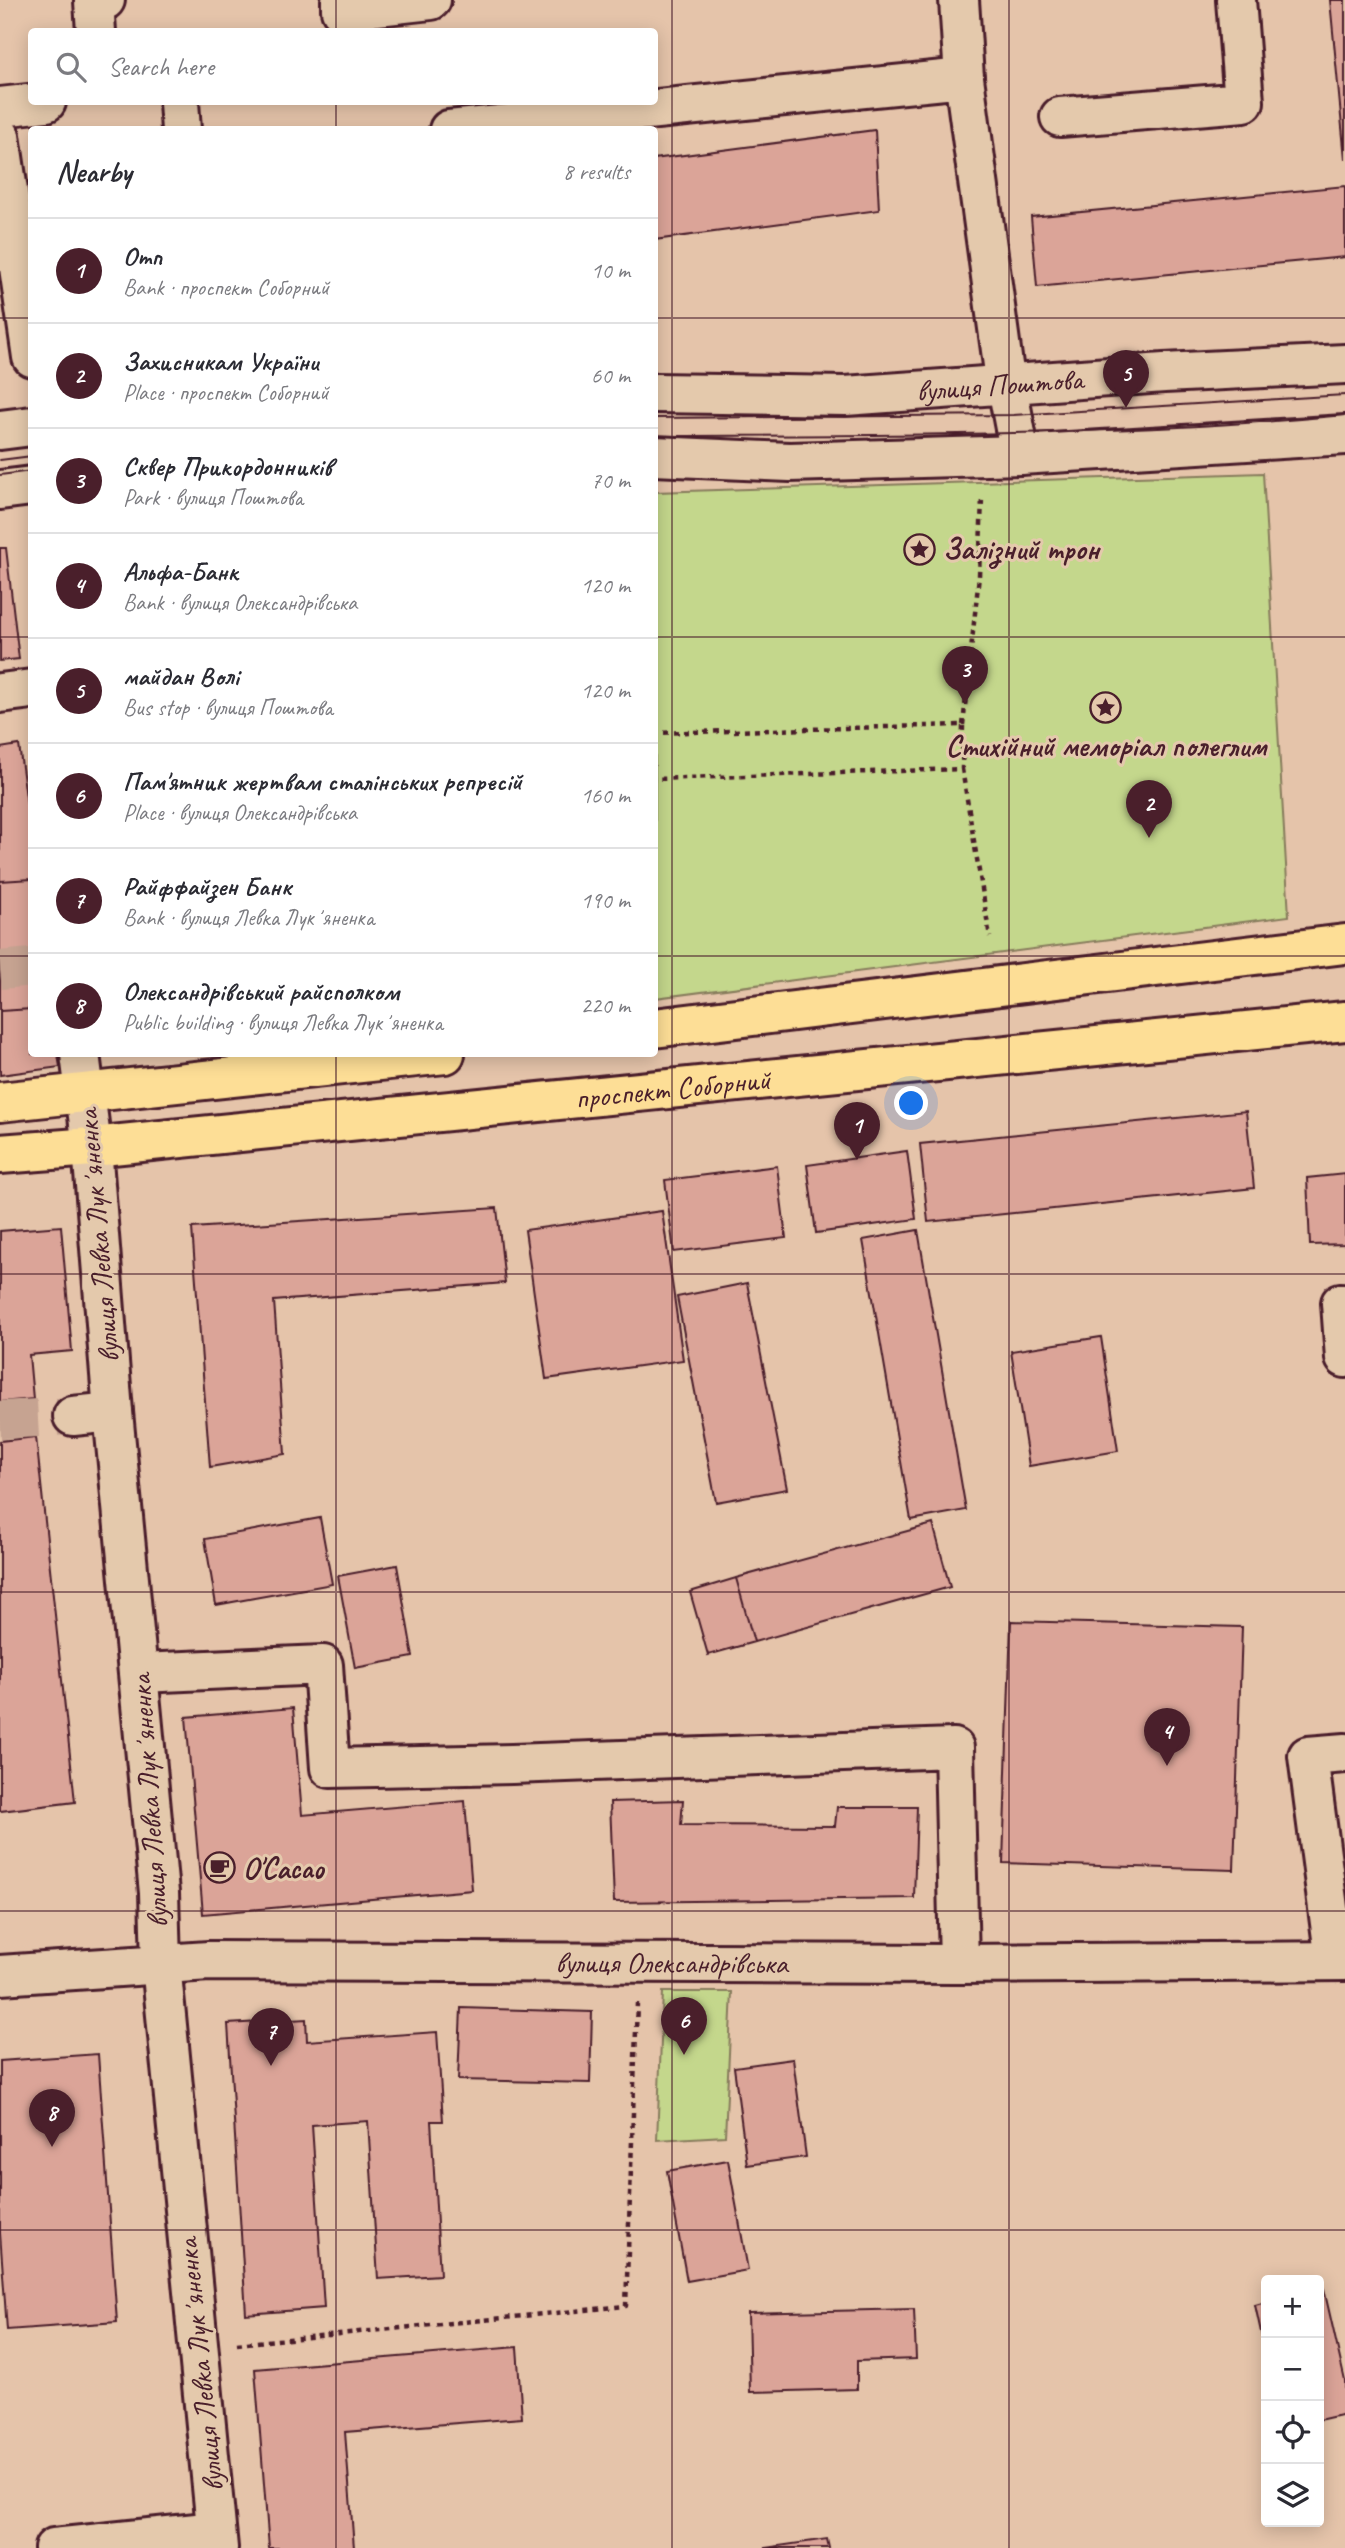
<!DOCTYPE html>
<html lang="en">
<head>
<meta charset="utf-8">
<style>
	body { margin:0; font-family:Caveat,sans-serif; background:#f7f7f7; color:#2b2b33 }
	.controls { position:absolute; right:21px; bottom:21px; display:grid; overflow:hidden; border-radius:7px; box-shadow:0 4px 18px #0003 }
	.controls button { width:63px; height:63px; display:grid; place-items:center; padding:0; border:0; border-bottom:2px solid #e1e1e2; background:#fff; color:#2b2b33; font:35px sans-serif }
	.you { position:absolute; left:912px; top:1104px; width:24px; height:24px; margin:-18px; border:5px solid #fff; border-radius:50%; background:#1a73e8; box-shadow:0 0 0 10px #1a73e833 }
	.badge { display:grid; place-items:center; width:46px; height:46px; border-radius:50%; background:#4a1f2b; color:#fff; font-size:23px; font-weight:700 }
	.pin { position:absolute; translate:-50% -58px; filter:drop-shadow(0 2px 4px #0008) }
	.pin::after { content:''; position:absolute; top:37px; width:24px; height:21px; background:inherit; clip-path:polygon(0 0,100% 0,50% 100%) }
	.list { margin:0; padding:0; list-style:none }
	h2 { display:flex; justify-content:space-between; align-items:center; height:91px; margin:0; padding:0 28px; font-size:30px }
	h2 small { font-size:23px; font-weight:400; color:#7c7c81 }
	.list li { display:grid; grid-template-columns:46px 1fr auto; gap:21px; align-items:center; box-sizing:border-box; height:105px; padding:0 28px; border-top:2px solid #e1e1e2 }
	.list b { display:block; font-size:26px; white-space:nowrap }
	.list p { margin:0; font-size:23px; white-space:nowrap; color:#7c7c81 }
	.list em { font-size:23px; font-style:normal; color:#7c7c81 }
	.icon { flex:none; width:38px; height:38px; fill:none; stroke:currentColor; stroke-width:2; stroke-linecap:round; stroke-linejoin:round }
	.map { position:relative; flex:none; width:1345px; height:2548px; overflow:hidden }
	.search { position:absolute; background:#fff; box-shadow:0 4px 18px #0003; left:28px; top:28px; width:630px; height:77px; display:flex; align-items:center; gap:18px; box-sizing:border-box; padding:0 24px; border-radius:7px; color:#7c7c81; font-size:26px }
	.panel { position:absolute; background:#fff; box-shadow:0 4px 18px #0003; left:28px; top:126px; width:630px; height:931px; border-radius:7px }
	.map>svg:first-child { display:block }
	.green { fill:#c4d78c; stroke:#877b5c; stroke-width:2 }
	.building { fill:#dba498; stroke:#4a1f2b; stroke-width:2 }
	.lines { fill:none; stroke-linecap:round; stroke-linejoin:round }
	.minor-tunnel { stroke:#c6a391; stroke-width:38; stroke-dasharray:38 19; stroke-linecap:butt }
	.minor-casing { stroke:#4a1f2b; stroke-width:44 }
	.major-casing { stroke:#4a1f2b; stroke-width:44 }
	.path { stroke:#4a1f2b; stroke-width:4.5; stroke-dasharray:5 5; stroke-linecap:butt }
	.minor { stroke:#e4c9ac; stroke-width:38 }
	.major { stroke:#fdde96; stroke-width:38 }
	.tram { stroke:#4a1f2b; stroke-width:2 }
	.grid { fill:none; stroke:#4a1f2b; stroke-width:2; stroke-opacity:0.55 }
	.labels { text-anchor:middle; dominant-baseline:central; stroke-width:6; stroke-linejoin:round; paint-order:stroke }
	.street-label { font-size:30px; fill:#4a1f2b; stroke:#e4c9ac }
	.poi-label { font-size:30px; font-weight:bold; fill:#4a1f2b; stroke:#e4c9ac; text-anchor:start }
</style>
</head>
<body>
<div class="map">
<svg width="1345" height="2548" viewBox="0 0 1345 2548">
	<rect width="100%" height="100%" fill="#e5c4aa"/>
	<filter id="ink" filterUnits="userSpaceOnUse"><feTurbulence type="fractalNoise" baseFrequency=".0143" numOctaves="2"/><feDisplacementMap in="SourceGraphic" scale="14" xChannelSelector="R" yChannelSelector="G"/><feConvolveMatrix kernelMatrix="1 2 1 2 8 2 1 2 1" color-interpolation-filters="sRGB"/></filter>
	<g filter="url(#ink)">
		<path class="green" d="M1263 473 1289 916 655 998V492Z
			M663 1992H732L725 2136 657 2140Z"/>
		<path class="building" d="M1330 0H1345V159Z
			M875 130 879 210 654 240V159Z
			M1345 186V257L1037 287 1031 217Z
			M0 548H6L19 659 0 661Z
			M19 745 32 842V879L0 881V748Z
			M32 879V1009L0 1011V881Z
			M32 1009V1054H58L60 1067 0 1075V1011Z
			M1246 1111 1254 1188 928 1222 920 1144Z
			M907 1151 916 1219 816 1233 807 1165Z
			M777 1166 786 1238 674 1252 665 1180Z
			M1345 1174V1244L1310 1245 1307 1178Z
			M497 1208 505 1283 274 1301 285 1454 210 1467 192 1228Z
			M662 1211 683 1360 546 1379 525 1230Z
			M61 1226 72 1351 29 1355 33 1399 0 1402V1231Z
			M918 1230 966 1510 911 1520 863 1240Z
			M747 1283 787 1489 716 1502 677 1297Z
			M1101 1337 1118 1451 1029 1466 1011 1351Z
			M36 1437 75 1802 0 1811V1441Z
			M320 1518 332 1584 216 1605 205 1539Z
			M933 1524 950 1587 754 1642 736 1578Z
			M397 1565 413 1657 355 1668 338 1576Z
			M736 1578 754 1642 708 1655 690 1592Z
			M1011 1621 1242 1627 1234 1870 1003 1863Z
			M293 1708 302 1815 465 1801 472 1890 203 1914 186 1717Z
			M683 1800 681 1825 835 1826 837 1807H917L914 1898 614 1902 610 1802Z
			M461 2008 592 2012 590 2083 458 2080Z
			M306 2019 307 2041 437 2032 443 2121H431L440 2275 378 2279 368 2121 312 2125 324 2308 246 2314 228 2024Z
			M98 2054 117 2322 7 2330 0 2233V2061Z
			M793 2059 806 2157 747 2165 734 2067Z
			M728 2160 748 2270 687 2281 667 2171Z
			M1324 2289 1345 2381V2414L1319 2420V2290Z
			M1266 2302V2355L1255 2305Z
			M914 2309 916 2359 857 2361V2389L750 2392 748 2313Z
			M517 2347 522 2418 345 2432 354 2548H269L255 2369Z
			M827 2539 829 2548H765Z"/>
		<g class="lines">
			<path class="minor-tunnel" d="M0 970 32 967
				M0 1420 73 1416"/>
			<defs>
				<g id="minor">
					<path d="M341 0V10L431 0"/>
					<path d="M959 0 964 78"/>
					<path d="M96 32 94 1 105 0"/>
					<path d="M179 102 181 130"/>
					<path d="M0 107 46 102"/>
					<path d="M1060 117 1244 102 1236 0"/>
					<path d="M449 130 964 78 1003 365 1020 455"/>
					<path d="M0 136 32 357"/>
					<path id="s1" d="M654 393 845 396 1164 373 1345 364"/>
					<path d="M0 430 32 426"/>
					<path d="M654 456 790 462 1020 455 1345 435"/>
					<path d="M0 490 32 486"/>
					<path d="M0 693 32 689"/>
					<path d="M80 1054 92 1147 113 1412 159 1893 161 1964 218 2548"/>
					<path d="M1341 1303 1345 1358"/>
					<path d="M73 1416 113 1412"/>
					<path d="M140 1673 323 1665 330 1768 512 1764 954 1748 959 1964"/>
					<path d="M1335 1961 1308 1756 1345 1753"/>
					<path id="s2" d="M0 1975 209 1961 959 1964 1345 1961"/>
					<path d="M54 2548 216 2531"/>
				</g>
				<g id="major">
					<path d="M654 1028 1345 944"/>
					<path d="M0 1102 445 1054"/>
					<path id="s3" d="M0 1154 92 1147 1345 1021"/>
				</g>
			</defs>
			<use href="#minor" class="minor-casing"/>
			<use href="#major" class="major-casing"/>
			<path class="path" d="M963 725 979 576 982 498
				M654 733 963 725 962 769 654 779
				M962 769 990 937
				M237 2344 626 2306 637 2003"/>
			<use href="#minor" class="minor"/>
			<use href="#major" class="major"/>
			<path class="tram" d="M654 418 1013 415 1345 395
				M654 436C885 435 1115 437 1345 415
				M0 460 32 456
				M0 475 32 471"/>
		</g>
	</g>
	<path class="grid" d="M336 0V32M672 0V2548M1009 0V2548M336 102V130M0 318H32M654 318H1345M0 637H32M654 637H1345M0 956H32M654 956H1345M336 1054V2548M0 1274H1345M0 1592H1345M0 1911H1345M0 2230H1345"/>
	<defs>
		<symbol id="sight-ring" viewBox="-11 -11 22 22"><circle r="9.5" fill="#e4c9ac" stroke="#4a1f2b" stroke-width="1.5"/><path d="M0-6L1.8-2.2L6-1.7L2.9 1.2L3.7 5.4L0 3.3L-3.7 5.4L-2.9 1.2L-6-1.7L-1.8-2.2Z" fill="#4a1f2b"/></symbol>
		<symbol id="cafe-ring" viewBox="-11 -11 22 22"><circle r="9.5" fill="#e4c9ac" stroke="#4a1f2b" stroke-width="1.5"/><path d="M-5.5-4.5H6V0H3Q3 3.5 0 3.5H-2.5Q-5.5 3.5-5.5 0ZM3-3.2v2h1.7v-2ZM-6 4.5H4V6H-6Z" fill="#4a1f2b"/></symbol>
	</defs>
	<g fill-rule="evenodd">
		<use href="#sight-ring" x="902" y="532" width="35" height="35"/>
		<use href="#sight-ring" x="1088" y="690" width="35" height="35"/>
		<use href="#cafe-ring" x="202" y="1850" width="35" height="35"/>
	</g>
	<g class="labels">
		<g class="street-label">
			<text stroke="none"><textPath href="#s1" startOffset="346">вулиця Поштова</textPath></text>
			<text stroke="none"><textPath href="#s3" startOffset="676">проспект Соборний</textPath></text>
			<text transform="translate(98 1236) rotate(-95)">вулиця Левка Лукʼяненка</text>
			<text transform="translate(149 1801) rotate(-94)">вулиця Левка Лукʼяненка</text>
			<text stroke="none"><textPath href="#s2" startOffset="672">вулиця Олександрівська</textPath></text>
			<text transform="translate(200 2365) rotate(-96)">вулиця Левка Лукʼяненка</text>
		</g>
		<g class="poi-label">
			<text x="943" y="549">Залізний трон</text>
			<text x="1106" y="746" text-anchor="middle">Стихійний меморіал полеглим</text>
			<text x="243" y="1868">O'Cacao</text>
		</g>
	</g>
</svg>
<div class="controls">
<button>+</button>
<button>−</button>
<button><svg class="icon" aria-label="locate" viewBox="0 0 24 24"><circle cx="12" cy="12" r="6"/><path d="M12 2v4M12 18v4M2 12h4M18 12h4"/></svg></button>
<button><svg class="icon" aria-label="layers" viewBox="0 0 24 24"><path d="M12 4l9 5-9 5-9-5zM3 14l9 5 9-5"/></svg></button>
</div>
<div class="you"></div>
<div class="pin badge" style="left:857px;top:1160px">1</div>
<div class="pin badge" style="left:1149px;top:838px">2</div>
<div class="pin badge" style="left:965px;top:704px">3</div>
<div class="pin badge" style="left:1167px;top:1766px">4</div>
<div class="pin badge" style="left:1126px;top:408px">5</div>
<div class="pin badge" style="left:684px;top:2055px">6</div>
<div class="pin badge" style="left:271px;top:2066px">7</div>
<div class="pin badge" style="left:52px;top:2147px">8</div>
<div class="search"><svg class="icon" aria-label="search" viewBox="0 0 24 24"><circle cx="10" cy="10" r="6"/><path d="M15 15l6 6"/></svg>Search here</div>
<section class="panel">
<h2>Nearby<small>8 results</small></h2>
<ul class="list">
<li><span class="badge">1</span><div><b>Отп</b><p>Bank · проспект Соборний</p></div><em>10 m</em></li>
<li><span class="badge">2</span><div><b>Захисникам України</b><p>Place · проспект Соборний</p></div><em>60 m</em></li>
<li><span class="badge">3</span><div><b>Сквер Прикордонників</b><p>Park · вулиця Поштова</p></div><em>70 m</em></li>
<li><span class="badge">4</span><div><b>Альфа-Банк</b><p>Bank · вулиця Олександрівська</p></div><em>120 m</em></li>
<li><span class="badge">5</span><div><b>майдан Волі</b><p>Bus stop · вулиця Поштова</p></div><em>120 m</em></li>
<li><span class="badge">6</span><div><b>Пам'ятник жертвам сталінських репресій</b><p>Place · вулиця Олександрівська</p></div><em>160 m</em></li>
<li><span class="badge">7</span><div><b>Райффайзен Банк</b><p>Bank · вулиця Левка Лукʼяненка</p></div><em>190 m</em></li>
<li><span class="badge">8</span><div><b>Олександрівський райсполком</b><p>Public building · вулиця Левка Лукʼяненка</p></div><em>220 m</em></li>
</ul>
</section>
</div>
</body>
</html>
